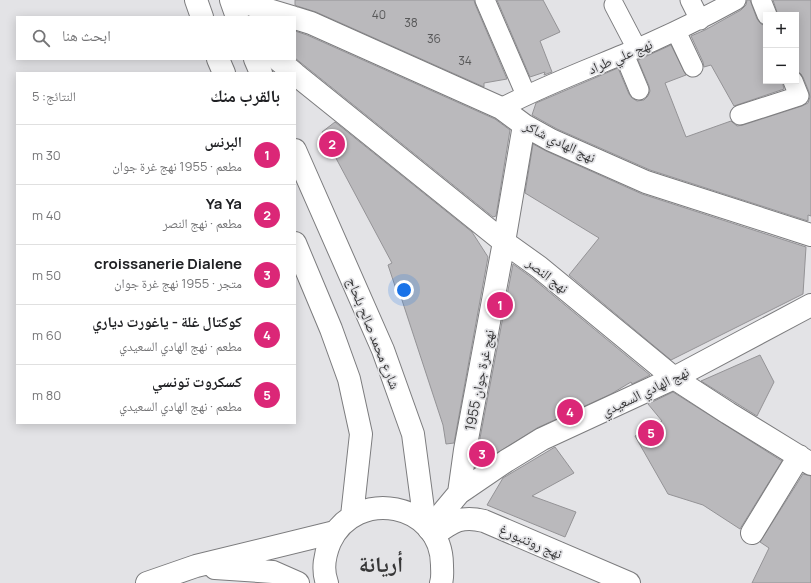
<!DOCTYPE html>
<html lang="ar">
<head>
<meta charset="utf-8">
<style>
	body { margin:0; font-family:Manrope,"Noto Naskh Arabic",sans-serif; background:#f6f6f6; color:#202124; direction:rtl }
	.controls { position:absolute; right:12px; top:12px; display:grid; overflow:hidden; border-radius:0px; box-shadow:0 2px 10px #0003 }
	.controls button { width:36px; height:36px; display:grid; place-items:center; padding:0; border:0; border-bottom:1px solid #e0e0e0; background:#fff; color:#202124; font:20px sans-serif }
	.you { position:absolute; left:404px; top:290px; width:14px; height:14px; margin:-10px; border:3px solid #fff; border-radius:50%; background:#1a73e8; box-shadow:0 0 0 6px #1a73e833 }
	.badge { display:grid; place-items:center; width:26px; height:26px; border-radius:50%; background:#db2777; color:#fff; font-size:13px; font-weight:700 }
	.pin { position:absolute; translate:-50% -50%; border:2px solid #fff; box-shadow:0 1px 4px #0006 }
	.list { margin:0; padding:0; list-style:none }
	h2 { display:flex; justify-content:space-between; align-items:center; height:52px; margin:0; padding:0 16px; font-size:17px }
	h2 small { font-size:13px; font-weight:400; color:#757577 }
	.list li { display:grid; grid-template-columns:26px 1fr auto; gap:12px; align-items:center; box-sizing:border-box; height:60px; padding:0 16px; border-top:1px solid #e0e0e0 }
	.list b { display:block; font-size:15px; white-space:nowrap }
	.list p { margin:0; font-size:13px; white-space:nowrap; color:#757577 }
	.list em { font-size:13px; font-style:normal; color:#757577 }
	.icon { flex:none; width:22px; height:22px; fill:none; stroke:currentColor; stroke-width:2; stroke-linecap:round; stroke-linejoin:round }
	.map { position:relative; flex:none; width:811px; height:583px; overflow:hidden; direction:ltr }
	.search { position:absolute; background:#fff; box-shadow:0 2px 10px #0003; left:16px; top:16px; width:280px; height:44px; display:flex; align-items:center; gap:10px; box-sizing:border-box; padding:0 14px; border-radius:0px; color:#757577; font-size:15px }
	.panel { position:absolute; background:#fff; box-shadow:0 2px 10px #0003; left:16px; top:72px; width:280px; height:352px; border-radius:0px; direction:rtl }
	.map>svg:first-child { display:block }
	.building { fill:#bab9bc; stroke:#949396 }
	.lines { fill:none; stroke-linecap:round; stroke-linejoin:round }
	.pedestrian-casing { stroke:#7c7c7e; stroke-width:21 }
	.minor-casing { stroke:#7c7c7e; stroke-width:24 }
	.secondary-casing { stroke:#7c7c7e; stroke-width:24 }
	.primary-casing { stroke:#7c7c7e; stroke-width:24 }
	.pedestrian { stroke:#fff; stroke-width:19 }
	.minor { stroke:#fff; stroke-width:22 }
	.secondary { stroke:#fff; stroke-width:22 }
	.primary { stroke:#fff; stroke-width:22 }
	.labels { text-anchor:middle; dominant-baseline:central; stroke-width:3.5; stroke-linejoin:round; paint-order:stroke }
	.number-label { font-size:12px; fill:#585859 }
	.street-label { font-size:14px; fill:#373738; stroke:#e3e3e6 }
	.town-label { font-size:22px; font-weight:bold; fill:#373738; stroke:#e3e3e6 }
</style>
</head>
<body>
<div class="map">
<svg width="811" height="583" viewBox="0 0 811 583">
	<rect width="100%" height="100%" fill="#e3e3e6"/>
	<path class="building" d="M295 0H474L475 4 507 79 484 83V87L316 12 297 6 295 5Z
		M497 0H543L560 32 540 41 552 72 544 75 545 72 530 77Z
		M747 0H750L757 19 761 24 766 26V81H782L784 89 734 106 711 65 704 67 703 62 691 36 705 30 741 10 746 5Z
		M773 0H811V216L808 215V221L650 170 557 129 532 115 536 103 618 68 629 94 632 98 637 101 644 100 648 96 650 91 649 86 638 60 671 45 686 75 665 83 686 137 731 121 737 126 743 125 802 106 808 103 810 97 809 92 803 77 800 73 796 71V15H778Z
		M295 31 307 35 495 119 510 130 496 216 493 217 295 58Z
		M335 122 472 232 488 257 454 443 446 444 443 425 399 291 397 292 388 265 392 263 322 132Z
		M533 144 546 151 642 194 806 247 803 294 671 360 569 275 599 238 525 193Z
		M513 264 531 277 650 375 632 384 631 382 611 394 537 428 486 460 477 454Z
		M760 355 774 382 757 416 701 381Z
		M673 392 782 461 740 529 703 505 668 494 635 436 662 421 648 404Z
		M555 447 574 473 532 496 576 512 565 537 487 505 503 478Z
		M803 474 811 476V583H752L769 548 760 542Z"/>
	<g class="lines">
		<defs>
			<path id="pedestrian" d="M485 0 526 95
				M690 0 700 20
				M761 0 767 15
				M614 5 637 49
				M676 31 693 67
				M624 54 639 90
				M501 108C541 87 583 71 624 54 662 38 700 20 736 0
				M740 115 799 96 793 81"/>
			<path id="minor" d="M235 0 292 17
				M295 18 311 23 501 108 524 125 551 140 646 182 811 235
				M277 59 294 73
				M295 74 504 242 539 267 674 378 728 413 811 464
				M459 493 465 450 504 242 524 125
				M429 529 459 493 506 461 542 439 674 378 811 305
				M752 533 799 456
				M434 535C452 522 461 515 484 521L629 583"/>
			<path id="secondary" d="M215 568 273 572 298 583
				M147 583 196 566 335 532"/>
			<path id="primary" d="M196 0 202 17
				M231 0 237 17
				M218 59 224 73
				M255 59 261 73
				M295 150 383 350 413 434 425 524
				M295 243 331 329 349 379 361 434 352 516
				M327 583C322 570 325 554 330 542 356 486 442 503 442 565 442 571 443 577 441 583"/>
		</defs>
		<use href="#pedestrian" class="pedestrian-casing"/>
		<use href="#minor" class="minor-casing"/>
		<use href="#secondary" class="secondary-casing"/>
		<use href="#primary" class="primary-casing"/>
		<use href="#pedestrian" class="pedestrian"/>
		<use href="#minor" class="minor"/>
		<use href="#secondary" class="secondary"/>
		<use href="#primary" class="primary"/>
	</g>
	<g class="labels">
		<g class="number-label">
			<text x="379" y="14">40</text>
			<text x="411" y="22">38</text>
			<text x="434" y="38">36</text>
			<text x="465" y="60">34</text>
		</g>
		<g class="street-label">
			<text transform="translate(620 56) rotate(-23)">نهج علي طراد</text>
			<text transform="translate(560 141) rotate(26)">نهج الهادي شاكر</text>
			<text transform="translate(548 275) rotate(38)">نهج النصر</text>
			<text transform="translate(374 333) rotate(68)">شارع محمد صالح بلحاج</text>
			<text transform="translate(479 380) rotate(-79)">1955 نهج غرة جوان</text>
			<text transform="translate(645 391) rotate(-26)">نهج الهادي السعيدي</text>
			<text transform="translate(531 541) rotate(23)">نهج روتنبورغ</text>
		</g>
		<g class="town-label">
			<text x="381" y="564">أريانة</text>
		</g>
	</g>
</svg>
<div class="controls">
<button>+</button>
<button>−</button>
</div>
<div class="you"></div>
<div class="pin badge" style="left:500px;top:305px">1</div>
<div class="pin badge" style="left:332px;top:144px">2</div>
<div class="pin badge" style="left:482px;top:454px">3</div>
<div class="pin badge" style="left:570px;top:412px">4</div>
<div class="pin badge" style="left:651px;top:433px">5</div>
<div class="search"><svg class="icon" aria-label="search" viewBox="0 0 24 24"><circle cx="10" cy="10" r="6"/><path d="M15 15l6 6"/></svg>ابحث هنا</div>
<section class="panel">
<h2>بالقرب منك<small>النتائج: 5</small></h2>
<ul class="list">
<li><span class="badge">1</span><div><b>البرنس</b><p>مطعم · 1955 نهج غرة جوان</p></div><em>30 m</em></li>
<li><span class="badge">2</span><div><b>Ya Ya</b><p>مطعم · نهج النصر</p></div><em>40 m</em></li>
<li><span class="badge">3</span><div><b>croissanerie Dialene</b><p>متجر · 1955 نهج غرة جوان</p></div><em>50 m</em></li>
<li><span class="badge">4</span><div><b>كوكتال غلة - ياغورت دياري</b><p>مطعم · نهج الهادي السعيدي</p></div><em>60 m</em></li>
<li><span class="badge">5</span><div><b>كسكروت تونسي</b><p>مطعم · نهج الهادي السعيدي</p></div><em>80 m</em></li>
</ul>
</section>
</div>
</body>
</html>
